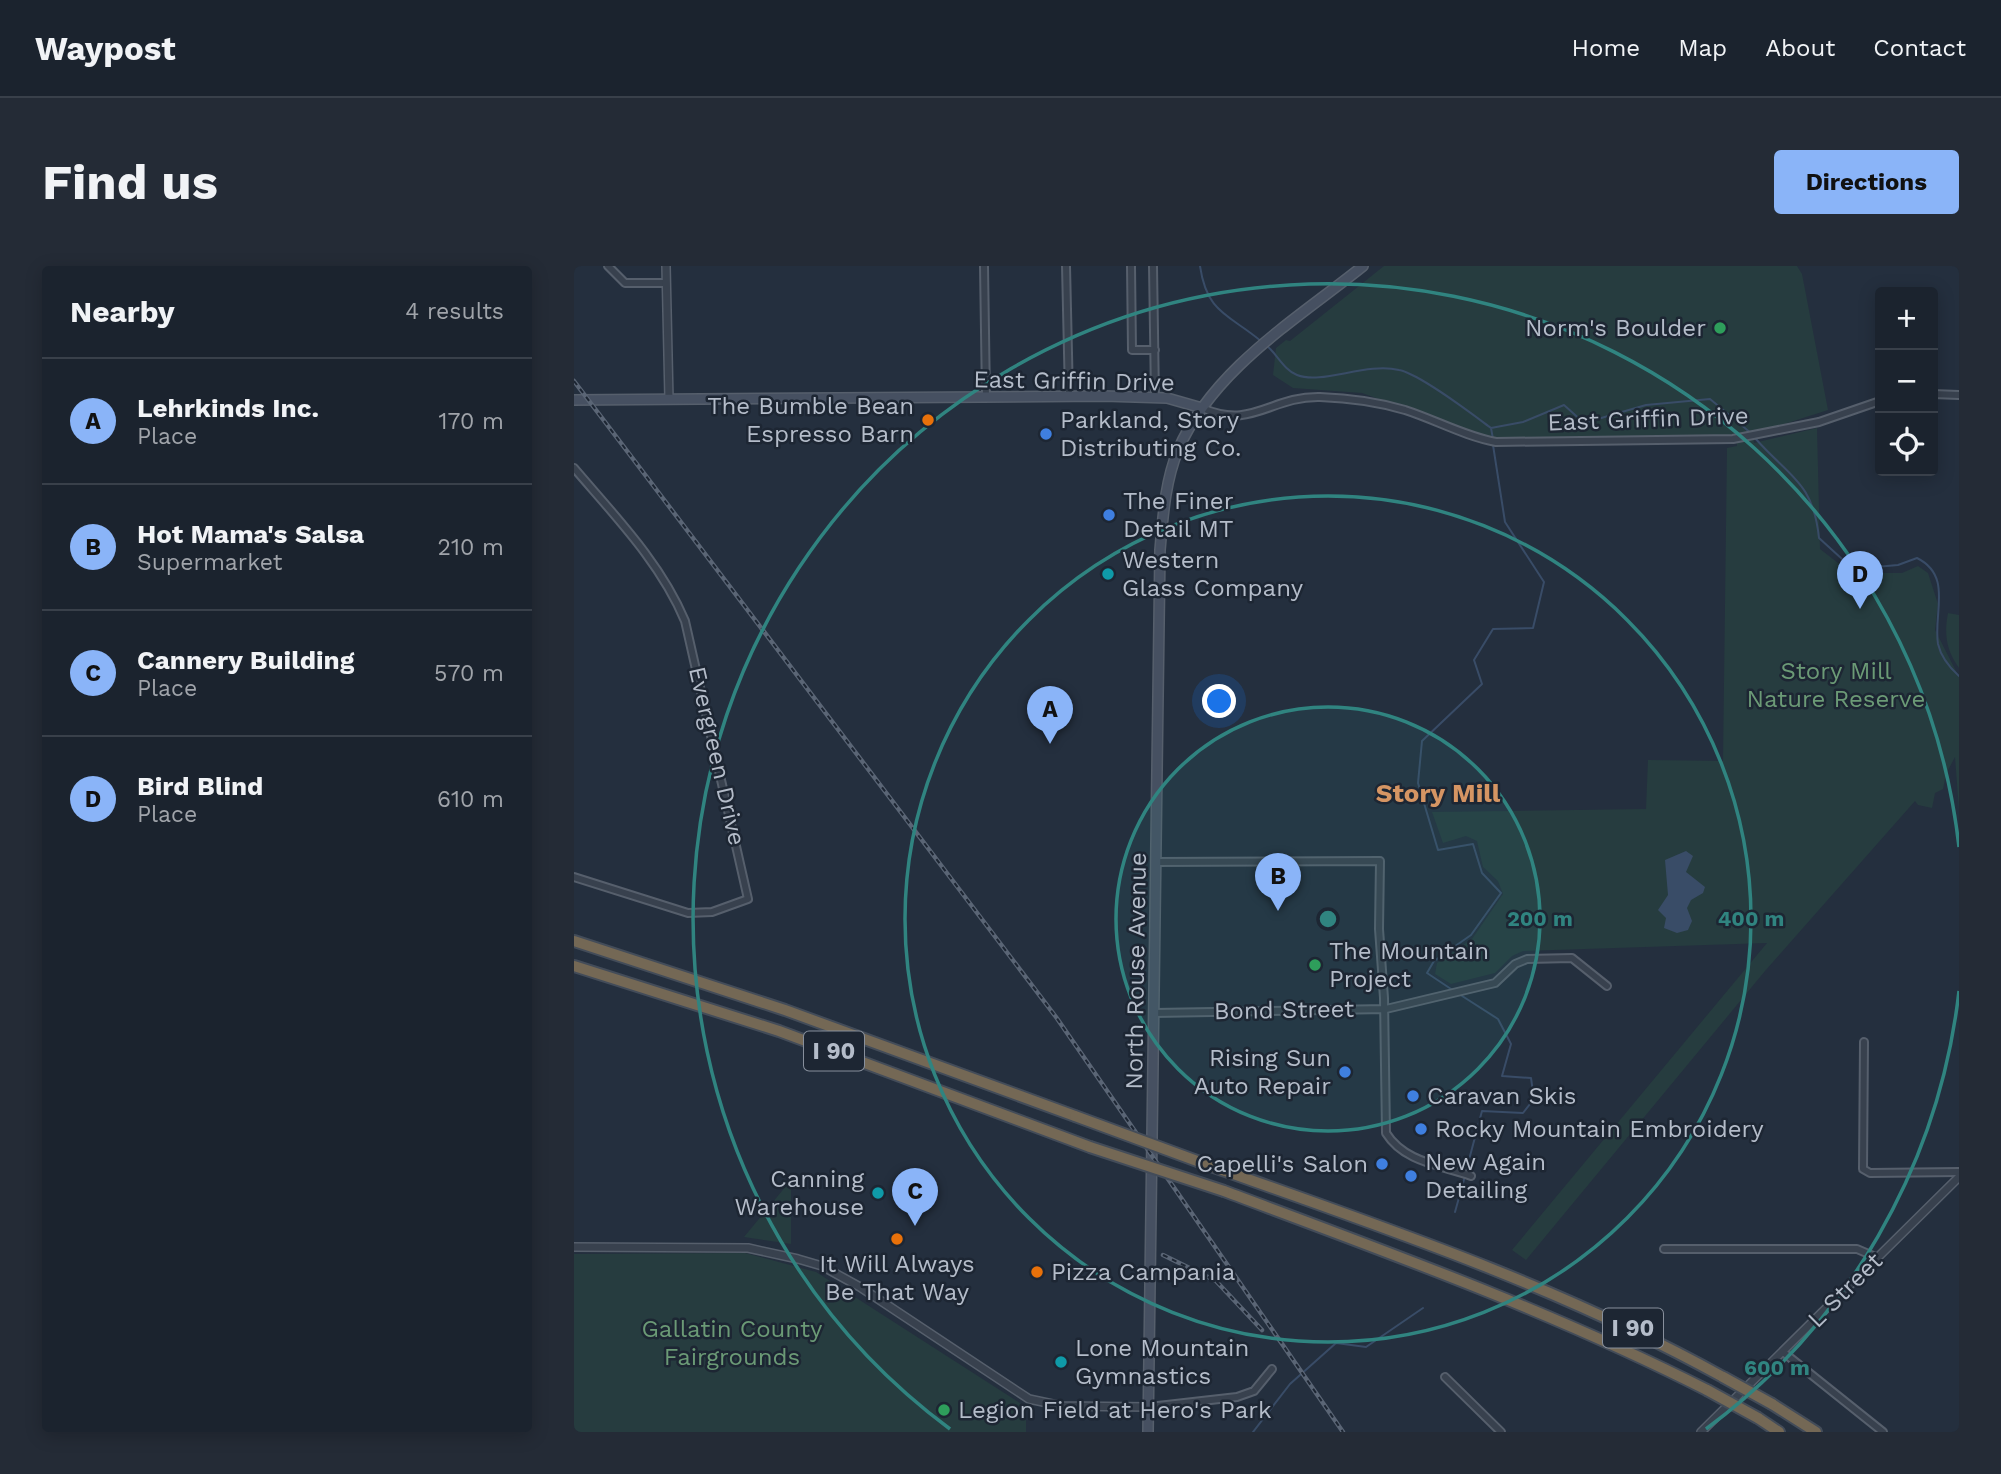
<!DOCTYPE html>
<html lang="en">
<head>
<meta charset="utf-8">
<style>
	body { margin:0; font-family:"Work Sans",sans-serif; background:#242b36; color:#f1f3f6 }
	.controls { position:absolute; right:21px; top:21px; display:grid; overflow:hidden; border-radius:7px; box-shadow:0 4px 18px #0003 }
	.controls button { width:63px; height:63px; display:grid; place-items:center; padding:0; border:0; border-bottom:2px solid #39404a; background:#1b232e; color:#f1f3f6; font:35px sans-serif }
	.you { position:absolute; left:646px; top:436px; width:24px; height:24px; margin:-18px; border:5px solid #fff; border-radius:50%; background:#1a73e8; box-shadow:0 0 0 10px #1a73e833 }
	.badge { display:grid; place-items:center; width:46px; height:46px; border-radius:50%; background:#8ab4f8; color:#111; font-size:23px; font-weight:700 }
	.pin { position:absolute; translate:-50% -58px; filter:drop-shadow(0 2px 4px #0008) }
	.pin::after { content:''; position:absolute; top:37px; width:24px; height:21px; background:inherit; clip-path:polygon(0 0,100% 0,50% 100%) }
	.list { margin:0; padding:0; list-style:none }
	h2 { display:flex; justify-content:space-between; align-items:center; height:91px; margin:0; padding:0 28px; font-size:30px }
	h2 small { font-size:23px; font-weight:400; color:#a0a4aa }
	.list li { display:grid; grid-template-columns:46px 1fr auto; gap:21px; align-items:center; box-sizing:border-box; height:126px; padding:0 28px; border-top:2px solid #39404a }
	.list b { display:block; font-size:26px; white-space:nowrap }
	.list p { margin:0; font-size:23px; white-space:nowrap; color:#a0a4aa }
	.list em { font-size:23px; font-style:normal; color:#a0a4aa }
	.icon { flex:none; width:38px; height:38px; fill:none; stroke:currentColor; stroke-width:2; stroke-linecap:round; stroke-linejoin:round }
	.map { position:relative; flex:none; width:1385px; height:1166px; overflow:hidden; border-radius:7px }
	header { display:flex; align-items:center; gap:42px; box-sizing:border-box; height:98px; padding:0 35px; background:#1b232e; border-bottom:2px solid #39404a }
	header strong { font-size:33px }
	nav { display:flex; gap:38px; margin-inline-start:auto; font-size:24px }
	.intro { display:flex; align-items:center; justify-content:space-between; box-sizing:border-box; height:168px; padding:0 42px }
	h1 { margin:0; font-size:49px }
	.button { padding:18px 32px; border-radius:7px; background:#8ab4f8; color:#111; font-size:24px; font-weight:700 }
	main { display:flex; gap:42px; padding:0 42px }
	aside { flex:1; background:#1b232e; border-radius:7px; box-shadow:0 4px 18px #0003 }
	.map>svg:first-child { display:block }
	.green { fill:#263c3f }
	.water { fill:#394c67 }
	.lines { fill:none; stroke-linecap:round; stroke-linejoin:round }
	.stream { stroke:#394c67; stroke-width:2 }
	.minor-casing { stroke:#565f6c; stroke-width:10 }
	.tertiary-casing { stroke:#565f6c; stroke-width:10 }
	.secondary-casing { stroke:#565f6c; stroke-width:12 }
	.motorway-casing { stroke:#434c59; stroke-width:14 }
	.minor { stroke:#38414e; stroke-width:6 }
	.tertiary { stroke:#38414e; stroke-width:7 }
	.secondary { stroke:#465061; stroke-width:9 }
	.motorway { stroke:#746855; stroke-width:10 }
	.rail-casing { stroke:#5a6575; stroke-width:4.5 }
	.rail { stroke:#1d2633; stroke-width:2; stroke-dasharray:5; stroke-linecap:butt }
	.motorway-bridge-casing { stroke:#434c59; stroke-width:14; stroke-linecap:butt }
	.motorway-bridge { stroke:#746855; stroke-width:10 }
	.ring { fill:none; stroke:#308480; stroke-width:3.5 }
	.leisure-dot { fill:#2e9e5b; stroke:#1d2633; stroke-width:2.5 }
	.food-dot { fill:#e8710a; stroke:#1d2633; stroke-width:2.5 }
	.shop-dot { fill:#3f7fe0; stroke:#1d2633; stroke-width:2.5 }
	.culture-dot { fill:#0f9aa8; stroke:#1d2633; stroke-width:2.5 }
	.labels { text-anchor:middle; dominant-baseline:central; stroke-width:5; stroke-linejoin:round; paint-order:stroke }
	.shield { fill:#1d2633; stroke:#878f9c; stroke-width:2 }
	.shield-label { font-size:23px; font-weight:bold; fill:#b4bcc9 }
	.poi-label { font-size:24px; fill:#b4bcc9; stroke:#1d2633; text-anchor:start }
	.street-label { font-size:24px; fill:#b4bcc9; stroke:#1d2633 }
	.park-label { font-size:24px; fill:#6b9a76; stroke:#1d2633 }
	.neighbourhood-label { font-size:26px; font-weight:bold; fill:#d59563; stroke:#1d2633 }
	.centre { fill:#308480; stroke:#1d2633; stroke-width:3.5 }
	.ring-label { font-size:21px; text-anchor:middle; font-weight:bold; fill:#308480; stroke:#1d2633; stroke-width:5; stroke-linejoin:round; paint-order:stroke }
</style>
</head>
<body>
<header>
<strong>Waypost</strong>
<nav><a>Home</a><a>Map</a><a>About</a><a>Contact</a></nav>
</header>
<div class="intro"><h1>Find us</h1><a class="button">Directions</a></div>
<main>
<aside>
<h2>Nearby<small>4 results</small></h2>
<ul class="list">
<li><span class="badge">A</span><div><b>Lehrkinds Inc.</b><p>Place</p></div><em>170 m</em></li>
<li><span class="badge">B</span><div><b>Hot Mama's Salsa</b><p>Supermarket</p></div><em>210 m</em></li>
<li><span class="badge">C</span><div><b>Cannery Building</b><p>Place</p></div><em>570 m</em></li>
<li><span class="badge">D</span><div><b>Bird Blind</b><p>Place</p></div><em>610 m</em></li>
</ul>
</aside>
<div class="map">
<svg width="1385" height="1166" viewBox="0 0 1385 1166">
	<rect width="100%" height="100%" fill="#242f3e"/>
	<path class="green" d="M810 0H1223L1228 8 1254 144 1198 162 1179 164 1180 177 1243 162 1246 283 1277 307H1328L1344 300 1354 307 1364 338 1361 364 1385 411V544L1381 491 1372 508 1369 523 1361 527 1358 542 1344 539 1341 535 1191 705 952 994 938 984 1193 677 949 685 938 690 921 707 877 718 861 708 863 697 898 673 929 628 924 615 909 601 903 575 892 570 869 577 858 546 1072 543 1074 494 1149 495 1153 182 1163 180V169L927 173 907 170 788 127 719 122 699 109 702 82 712 74 716 75Z
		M1374 347 1385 349V402C1372 384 1370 368 1374 347Z
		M217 914V978L170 971Z
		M171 987 242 1006 452 1141V1166H0V988Z"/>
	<path class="water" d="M1112 585 1119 590 1112 606 1131 621 1129 627 1117 634 1113 642 1118 655 1114 664 1103 667 1090 662 1092 652 1084 644 1094 629 1091 594Z"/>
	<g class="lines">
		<path class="stream" d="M626 0C633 48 655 48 688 76
			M692 79C703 88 710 104 723 109 748 119 792 96 825 104 846 108 898 148 917 162L949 156 990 139 1010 157 1072 139 1136 133 1178 168
			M917 162 919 173
			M1181 172C1215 211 1239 215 1245 272L1279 303 1324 299 1343 292C1379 310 1359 347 1364 378 1367 391 1375 401 1385 410
			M880 725 853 707 860 695 897 669 927 627 908 607 899 578 864 584 844 517 848 475 908 418 900 394 919 363 959 362 970 316 931 256 919 179
			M885 728 924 753 937 778 928 810 957 812 960 833 949 847 908 845 892 905
			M881 946 891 910
			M679 1166 716 1118 762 1077 792 1081 849 1042"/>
		<defs>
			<path id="minor" d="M34 0 51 17H92
				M410 0 412 131
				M492 0 495 130
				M557 0 558 84H581
				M579 0 581 131
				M1359 128 1385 129
				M628 142C679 164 696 130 746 131 775 132 804 136 831 144 862 154 890 170 922 176L1159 173 1245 156 1306 135
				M0 202C40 249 87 297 111 355L174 633 138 646 114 647 0 611
				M582 596 806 595 805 663 810 732 812 867C830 896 866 899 897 910
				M580 747 812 743 921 717 941 698 953 693 998 692 1033 720
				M1290 776 1289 903 1296 907 1385 906
				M1090 983H1283L1304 992
				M1209 1086 1309 1166
				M871 1111 927 1166
				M575 1141 663 1131 680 1125 698 1103"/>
			<path id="tertiary" d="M92 0 95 133
				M0 981 174 982 224 993 248 1000 286 1021 455 1133 488 1140 575 1141
				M1127 1166 1385 911"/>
			<path id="secondary" d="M0 134 530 130 593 132 628 142
				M574 1166 586 284C589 250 591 216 604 184 639 103 723 53 789 0"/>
			<path id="motorway" d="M0 675 211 744 501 850
				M0 700 205 765 516 881
				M634 899C809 961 985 1020 1149 1111
				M650 925C813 986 977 1045 1133 1124
				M1198 1138 1242 1166
				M1184 1152 1205 1166"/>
		</defs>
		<use href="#minor" class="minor-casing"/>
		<use href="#tertiary" class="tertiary-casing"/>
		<use href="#secondary" class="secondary-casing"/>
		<use href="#motorway" class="motorway-casing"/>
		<use href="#minor" class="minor"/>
		<use href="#tertiary" class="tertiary"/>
		<use href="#secondary" class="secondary"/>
		<use href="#motorway" class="motorway"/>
		<defs>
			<path id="rail" d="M0 115 482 751 769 1166
				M589 989 642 1015 688 1064"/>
		</defs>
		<use href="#rail" class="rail-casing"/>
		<use href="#rail" class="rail"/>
		<defs>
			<path id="motorway-bridge" d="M501 850 634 899
				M516 881 650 925
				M1149 1111 1198 1138
				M1133 1124 1184 1152"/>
		</defs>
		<use href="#motorway-bridge" class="motorway-bridge-casing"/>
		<use href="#motorway-bridge" class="motorway-bridge"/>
	</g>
	<circle cx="754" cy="653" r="212" fill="#308480" fill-opacity=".12"/>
	<g class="ring">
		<circle cx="754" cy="653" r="212"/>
		<circle cx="754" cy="653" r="423"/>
		<path d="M1385 725A635 635 0 0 1 1132 1163M376 1163A635 635 0 1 1 1385 581"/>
	</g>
	<g class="leisure-dot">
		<circle cx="1146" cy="62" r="7"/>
		<circle cx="741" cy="699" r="7"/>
		<circle cx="370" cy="1144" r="7"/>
	</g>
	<g class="food-dot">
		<circle cx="354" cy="154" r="7"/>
		<circle cx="323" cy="973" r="7"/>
		<circle cx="463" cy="1006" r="7"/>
	</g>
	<g class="shop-dot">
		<circle cx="472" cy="168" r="7"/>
		<circle cx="535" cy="249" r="7"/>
		<circle cx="771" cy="806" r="7"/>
		<circle cx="839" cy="830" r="7"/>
		<circle cx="847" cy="863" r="7"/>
		<circle cx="808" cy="898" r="7"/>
		<circle cx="837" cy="910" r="7"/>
	</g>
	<g class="culture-dot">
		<circle cx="534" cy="308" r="7"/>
		<circle cx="304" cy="927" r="7"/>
		<circle cx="487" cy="1096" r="7"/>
	</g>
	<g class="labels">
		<g class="shield">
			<rect x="230" y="765.5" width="60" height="39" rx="5"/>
			<rect x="1029" y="1042.5" width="60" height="39" rx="5"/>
		</g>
		<g class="shield-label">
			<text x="260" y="785">I 90</text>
			<text x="1059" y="1062">I 90</text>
		</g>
		<g class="poi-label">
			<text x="1132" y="62" text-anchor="end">Norm's Boulder</text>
			<text x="340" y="140" text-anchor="end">The Bumble Bean<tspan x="340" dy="28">Espresso Barn</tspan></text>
			<text x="486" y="154">Parkland, Story<tspan x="486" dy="28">Distributing Co.</tspan></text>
			<text x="549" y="235">The Finer<tspan x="549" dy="28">Detail MT</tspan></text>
			<text x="548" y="294">Western<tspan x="548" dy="28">Glass Company</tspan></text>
			<text x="755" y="685">The Mountain<tspan x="755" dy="28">Project</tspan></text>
			<text x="757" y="792" text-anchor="end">Rising Sun<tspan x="757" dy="28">Auto Repair</tspan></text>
			<text x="853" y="830">Caravan Skis</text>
			<text x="861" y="863">Rocky Mountain Embroidery</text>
			<text x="851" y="896">New Again<tspan x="851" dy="28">Detailing</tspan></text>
			<text x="794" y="898" text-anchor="end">Capelli's Salon</text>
			<text x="290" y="913" text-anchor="end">Canning<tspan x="290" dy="28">Warehouse</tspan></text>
			<text x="323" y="998" text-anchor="middle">It Will Always<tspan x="323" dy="28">Be That Way</tspan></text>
			<text x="477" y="1006">Pizza Campania</text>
			<text x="501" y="1082">Lone Mountain<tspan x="501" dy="28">Gymnastics</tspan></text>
			<text x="384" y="1144">Legion Field at Hero's Park</text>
		</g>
		<g class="street-label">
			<text transform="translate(500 115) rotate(1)">East Griffin Drive</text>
			<text transform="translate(1074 153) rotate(-2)">East Griffin Drive</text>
			<text transform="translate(143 490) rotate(77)">Evergreen Drive</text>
			<text transform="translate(562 705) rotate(-89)">North Rouse Avenue</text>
			<text transform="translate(710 744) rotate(-1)">Bond Street</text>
			<text transform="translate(1271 1024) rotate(-45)">L Street</text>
		</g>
		<g class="park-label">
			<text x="1262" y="405">Story Mill<tspan x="1262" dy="28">Nature Reserve</tspan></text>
			<text x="158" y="1063">Gallatin County<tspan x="158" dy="28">Fairgrounds</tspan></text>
		</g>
		<g class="neighbourhood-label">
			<text x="864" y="527">Story Mill</text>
		</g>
	</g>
	<circle cx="754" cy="653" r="10" class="centre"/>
	<g class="ring-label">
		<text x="966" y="660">200 m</text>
		<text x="1177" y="660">400 m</text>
		<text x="1203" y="1109">600 m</text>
	</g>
</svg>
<div class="controls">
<button>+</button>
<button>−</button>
<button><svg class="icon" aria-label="locate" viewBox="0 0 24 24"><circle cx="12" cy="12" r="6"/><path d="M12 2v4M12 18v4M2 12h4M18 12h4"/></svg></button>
</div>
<div class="you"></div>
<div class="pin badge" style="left:476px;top:478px">A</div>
<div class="pin badge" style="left:704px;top:645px">B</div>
<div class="pin badge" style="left:341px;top:960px">C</div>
<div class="pin badge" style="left:1286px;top:343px">D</div>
</div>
</main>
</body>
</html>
